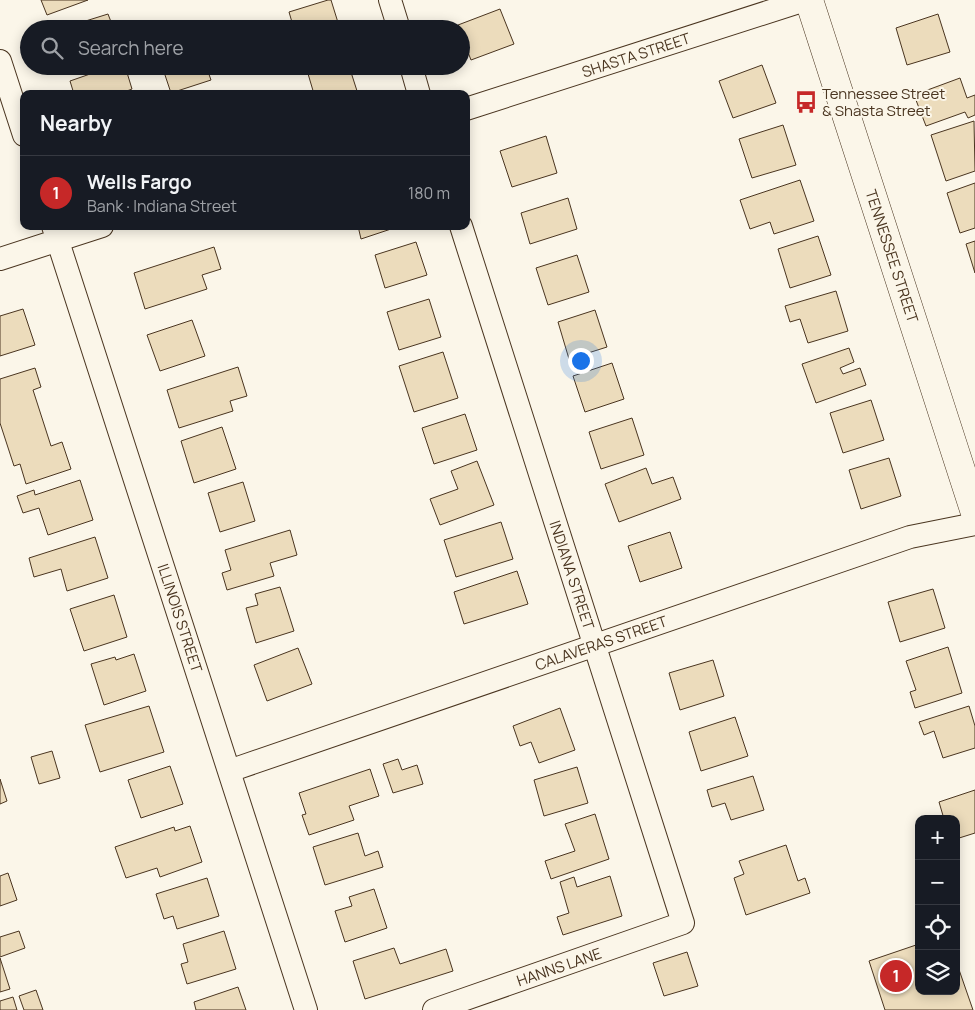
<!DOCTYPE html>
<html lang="en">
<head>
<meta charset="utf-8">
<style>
	body { margin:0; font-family:Manrope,sans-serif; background:#242831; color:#f1f3f6 }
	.controls { position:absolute; right:15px; bottom:15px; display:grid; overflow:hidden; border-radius:10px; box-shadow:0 2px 12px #0003 }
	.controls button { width:45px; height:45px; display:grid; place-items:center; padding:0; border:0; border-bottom:1px solid #363941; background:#171b24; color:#f1f3f6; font:25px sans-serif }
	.you { position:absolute; left:580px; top:360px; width:18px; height:18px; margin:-12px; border:4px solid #fff; border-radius:50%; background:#1a73e8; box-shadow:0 0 0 8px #1a73e833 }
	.badge { display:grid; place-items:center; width:32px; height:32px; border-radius:50%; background:#c62828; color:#fff; font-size:16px; font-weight:700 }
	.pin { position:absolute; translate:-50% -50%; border:2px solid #fff; box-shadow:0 1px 5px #0006 }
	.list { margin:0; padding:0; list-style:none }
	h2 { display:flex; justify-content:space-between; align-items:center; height:65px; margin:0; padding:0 20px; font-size:21px }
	h2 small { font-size:16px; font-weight:400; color:#9ea1a6 }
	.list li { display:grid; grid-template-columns:32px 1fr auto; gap:15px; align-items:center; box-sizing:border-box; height:75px; padding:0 20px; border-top:1px solid #363941 }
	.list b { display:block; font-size:19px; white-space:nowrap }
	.list p { margin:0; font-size:16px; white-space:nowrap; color:#9ea1a6 }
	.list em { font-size:16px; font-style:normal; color:#9ea1a6 }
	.icon { flex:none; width:28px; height:28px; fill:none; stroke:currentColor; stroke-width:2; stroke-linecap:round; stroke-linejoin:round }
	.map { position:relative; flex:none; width:975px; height:1010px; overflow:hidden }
	.search { position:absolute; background:#171b24; box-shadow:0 2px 12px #0003; left:20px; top:20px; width:450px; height:55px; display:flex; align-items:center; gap:12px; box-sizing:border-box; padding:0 18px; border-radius:28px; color:#9ea1a6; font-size:19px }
	.panel { position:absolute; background:#171b24; box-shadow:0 2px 12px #0003; left:20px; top:90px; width:450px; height:140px; border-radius:10px }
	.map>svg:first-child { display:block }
	.building { fill:#ecdcbc; stroke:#4a3520 }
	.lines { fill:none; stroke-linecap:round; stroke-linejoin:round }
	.minor-casing { stroke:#4a3520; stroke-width:24 }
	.secondary-casing { stroke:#4a3520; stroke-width:29 }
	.minor { stroke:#fbf6e9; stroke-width:22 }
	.secondary { stroke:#fbf6e9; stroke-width:28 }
	.labels { text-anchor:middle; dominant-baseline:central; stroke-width:4; stroke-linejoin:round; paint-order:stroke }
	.street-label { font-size:15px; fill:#4a3520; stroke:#fbf6e9 }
	.poi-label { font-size:15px; fill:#4a3520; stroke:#fbf6e9; text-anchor:start }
</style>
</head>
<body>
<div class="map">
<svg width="975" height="1010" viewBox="0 0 975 1010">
	<rect width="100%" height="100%" fill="#fbf6e9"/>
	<path class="building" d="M41 0H88L47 15Z
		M328 0H331L340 29H294L289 12Z
		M500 9 514 44 471 60 461 34V29H459L458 25Z
		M108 14 113 27 107 29H60Z
		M938 14 950 52 907 65 896 28Z
		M762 65 776 103 733 118 719 81Z
		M113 66H125L132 89 119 94H74L70 81Z
		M162 66H206L211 80 171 93Z
		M310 66H349L358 94H314L306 67Z
		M960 78 967 98 975 95V115L968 118 965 112 926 126 914 95Z
		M974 121 975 171 946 181 931 135Z
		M783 125 796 165 752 178 739 139Z
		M546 136 557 173 512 187 500 151Z
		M800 180 814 221 774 234 770 222 750 229 740 200Z
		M975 183V228L960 233 947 193Z
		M568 198 577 229 530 244 521 213Z
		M358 226H400L361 239Z
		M818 236 831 275 790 288 778 249Z
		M975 241V273L966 244Z
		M416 242 427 275 385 288 375 255Z
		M214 247 221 269 202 275 207 289 145 309 134 273Z
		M577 255 589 292 548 305 536 268Z
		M836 291 848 331 808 343 800 319 790 322 785 306Z
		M429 299 441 337 399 350 387 312Z
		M23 309 35 345 0 356V316Z
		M595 310 607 347 569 359 558 322Z
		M192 320 205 356 160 371 147 335Z
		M849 348 854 362 840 368 843 374 860 368 866 385 816 403 802 364Z
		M443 352 458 398 414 412 399 366Z
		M612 363 624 399 585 412 573 376Z
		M238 367 247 396 230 401 233 411 179 428 167 390Z
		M35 368 41 387 33 390 51 446 62 442 71 469 26 484 20 464 14 466 0 423V379Z
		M871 400 884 440 843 453 830 413Z
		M465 414 477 450 434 464 422 428Z
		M632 418 644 455 601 469 589 432Z
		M222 427 236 469 194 483 181 441Z
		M889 458 901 496 861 509 849 470Z
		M477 461 494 505 440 525 430 499 458 489 451 471Z
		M646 468 652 484 673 477 681 499 619 522 605 484Z
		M80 480 93 520 48 535 39 508 23 513 17 496 34 490 35 495Z
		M243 482 255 521 220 532 208 493Z
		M501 522 513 559 456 577 444 540Z
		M290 530 297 555 270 563 274 576 227 590 222 573 231 570 225 550Z
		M670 532 682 568 640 582 628 546Z
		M95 537 108 578 67 591 61 569 34 577 29 558Z
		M517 571 528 604 464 624 454 592Z
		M280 587 294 631 256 643 246 608 258 605 255 594Z
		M933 589 945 628 900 642 888 602Z
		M114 595 127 637 84 651 70 609Z
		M948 647 962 693 915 708 910 692 916 690 906 661Z
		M298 648 312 684 267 701 254 665Z
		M134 654 146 691 104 705 91 664 115 657 116 660Z
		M713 660 724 696 680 710 669 673Z
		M149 706 164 752 100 772 85 725Z
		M969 706 975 726V748L943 758 934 731 924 735 919 722Z
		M560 708 575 750 539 763 531 742 520 746 513 726Z
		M735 717 748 756 701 771 689 732Z
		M52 751 60 778 39 784 31 757Z
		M398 759 402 770 417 765 423 784 393 793 383 764Z
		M170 766 183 804 141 818 128 780Z
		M577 767 588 803 544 816 534 780Z
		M370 769 379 796 349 806 354 820 309 835 302 815 306 814 299 793Z
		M753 776 764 810 731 820 725 803 712 807 707 790Z
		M0 779 7 801 0 804Z
		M975 790V833L956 839V819H944L939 802Z
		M595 814 609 859 551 879 545 861 575 851 565 824Z
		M190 826 202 862 160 877 157 868 126 878 115 847 174 827 175 831Z
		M358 833 365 856 378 851 383 867 325 885 313 847Z
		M786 845 798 881 805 878 810 893 746 915 734 878 744 874 739 861Z
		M8 873 17 900 0 906V876Z
		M610 876 622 916 563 935 557 917 569 913 560 882 574 877 577 887Z
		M207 878 219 916 177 929 173 916 164 919 156 894Z
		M374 889 387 928 345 942 335 911 352 906 349 897Z
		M19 931 25 948 0 957V937Z
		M224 931 236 969 187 984 181 964 188 962 183 944Z
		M919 944V991H956V961L973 1010H885L869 961Z
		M394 948 400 964 446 949 453 971 365 999 353 961Z
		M687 952 698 986 664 996 653 963Z
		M0 958 10 989 0 992Z
		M238 987 246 1010H196L194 1002Z
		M36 990 43 1010H24L19 996Z
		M13 997 17 1010H0V1001Z"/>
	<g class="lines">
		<defs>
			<path id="minor" d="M390 0 399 29
				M0 61 24 135
				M411 66 419 94
				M466 109 805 0
				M53 226 306 1010
				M0 259 102 226
				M229 771 910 537 975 524
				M434 1010 683 923 461 226"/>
			<path id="secondary" d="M809 0 975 513"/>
		</defs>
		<use href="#minor" class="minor-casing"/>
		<use href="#secondary" class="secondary-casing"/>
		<use href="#minor" class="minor"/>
		<use href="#secondary" class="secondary"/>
	</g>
	<defs>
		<symbol id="bus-bare" viewBox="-9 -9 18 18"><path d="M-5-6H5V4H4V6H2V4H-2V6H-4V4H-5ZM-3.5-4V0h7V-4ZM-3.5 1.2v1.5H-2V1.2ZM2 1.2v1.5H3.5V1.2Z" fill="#c62828" stroke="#fbf6e9" stroke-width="2.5" paint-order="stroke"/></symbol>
	</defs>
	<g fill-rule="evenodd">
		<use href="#bus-bare" x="790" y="86" width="32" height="32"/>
	</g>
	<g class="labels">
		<g class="street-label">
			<text transform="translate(636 55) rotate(-18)">SHASTA STREET</text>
			<text transform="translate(892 256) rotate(72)">TENNESSEE STREET</text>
			<text transform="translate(572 575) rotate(72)">INDIANA STREET</text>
			<text transform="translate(180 618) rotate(72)">ILLINOIS STREET</text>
			<text transform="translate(601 643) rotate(-19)">CALAVERAS STREET</text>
			<text transform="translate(559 967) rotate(-19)">HANNS LANE</text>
		</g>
		<g class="poi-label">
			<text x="822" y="93">Tennessee Street<tspan x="822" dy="17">&amp; Shasta Street</tspan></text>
		</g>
	</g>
</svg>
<div class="controls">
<button>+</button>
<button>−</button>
<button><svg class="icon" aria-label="locate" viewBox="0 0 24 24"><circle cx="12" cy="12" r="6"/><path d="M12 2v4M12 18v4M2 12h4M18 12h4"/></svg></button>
<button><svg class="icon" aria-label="layers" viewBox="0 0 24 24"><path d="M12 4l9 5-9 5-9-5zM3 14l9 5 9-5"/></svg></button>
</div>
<div class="you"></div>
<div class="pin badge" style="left:896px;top:976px">1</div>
<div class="search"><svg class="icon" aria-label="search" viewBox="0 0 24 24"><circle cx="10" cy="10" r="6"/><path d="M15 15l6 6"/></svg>Search here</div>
<section class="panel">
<h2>Nearby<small></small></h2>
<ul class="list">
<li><span class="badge">1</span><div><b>Wells Fargo</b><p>Bank · Indiana Street</p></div><em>180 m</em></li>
</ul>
</section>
</div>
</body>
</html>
